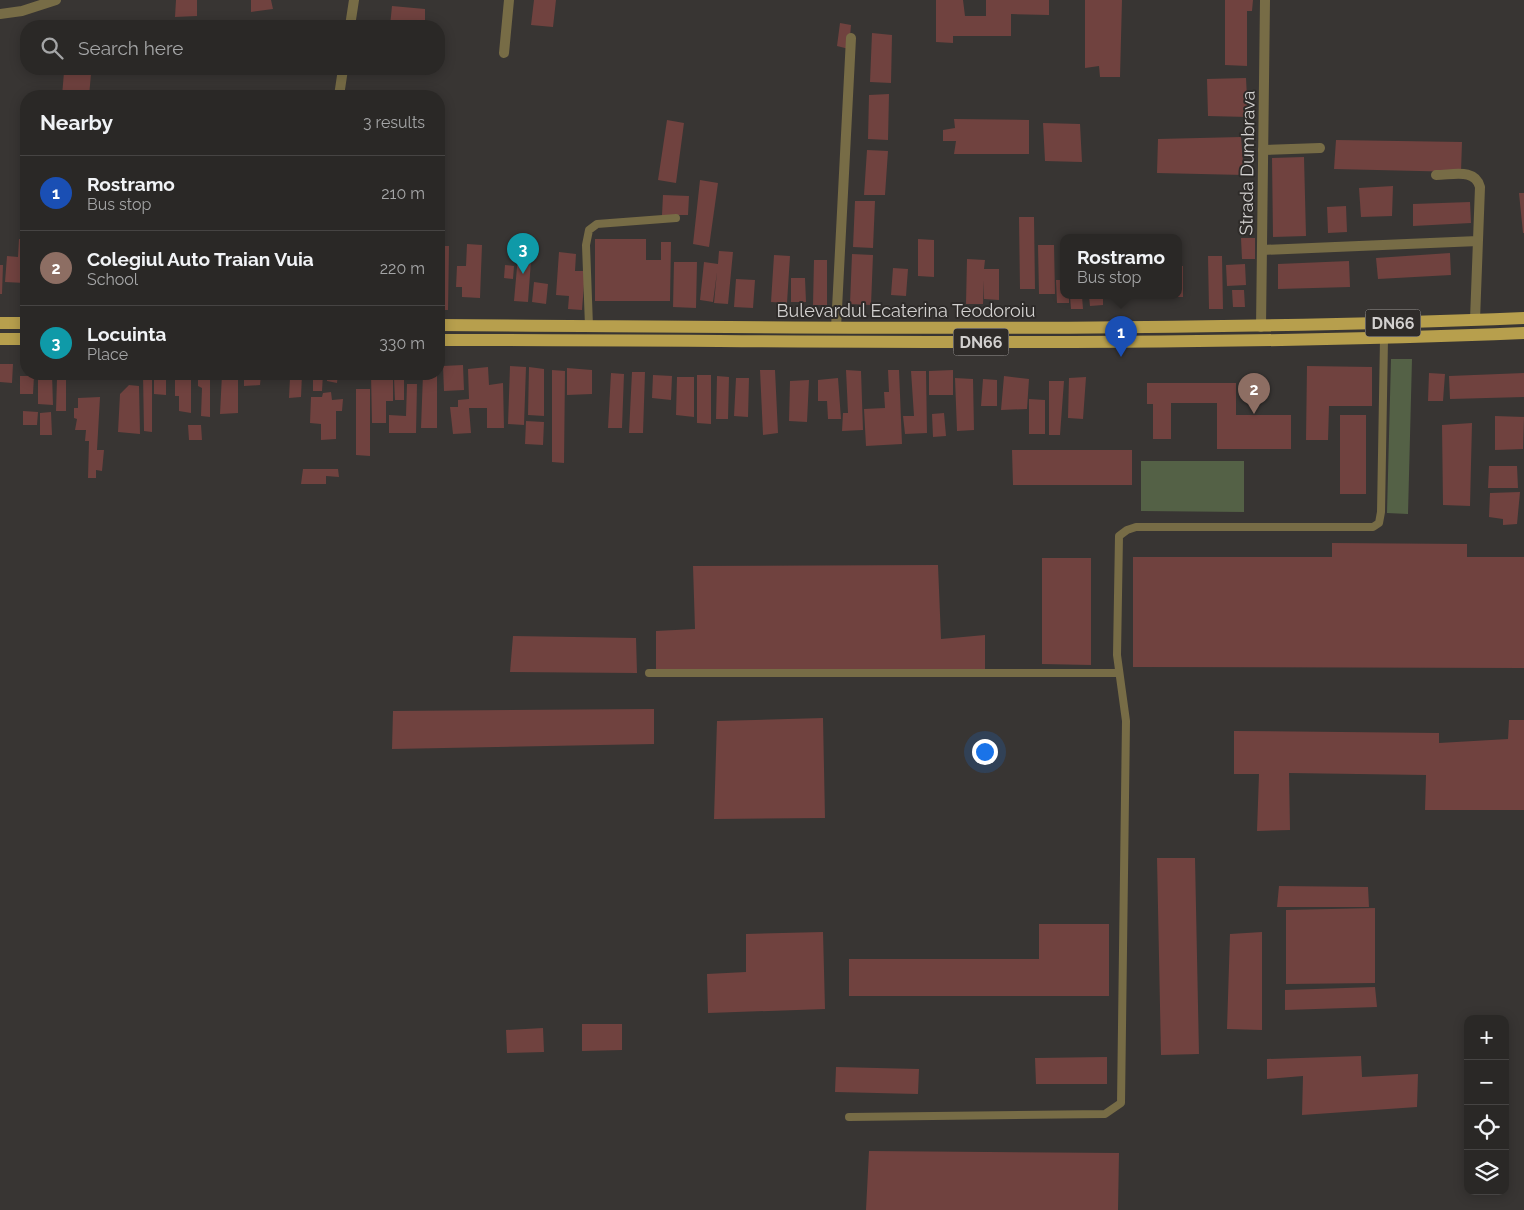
<!DOCTYPE html>
<html lang="en">
<head>
<meta charset="utf-8">
<style>
	body { margin:0; font-family:Raleway,sans-serif; background:#32302e; color:#f1f3f6 }
	.controls { position:absolute; right:15px; bottom:15px; display:grid; overflow:hidden; border-radius:10px; box-shadow:0 2px 12px #0003 }
	.controls button { width:45px; height:45px; display:grid; place-items:center; padding:0; border:0; border-bottom:1px solid #464443; background:#2a2826; color:#f1f3f6; font:25px sans-serif }
	.you { position:absolute; left:984px; top:751px; width:18px; height:18px; margin:-12px; border:4px solid #fff; border-radius:50%; background:#1a73e8; box-shadow:0 0 0 8px #1a73e833 }
	.badge { display:grid; place-items:center; width:32px; height:32px; border-radius:50%; background:#8bbbb9; color:#fff; font-size:16px; font-weight:700 }
	.pin { position:absolute; translate:-50% -41px; filter:drop-shadow(0 1px 2px #0008) }
	.pin::after { content:''; position:absolute; top:26px; width:18px; height:15px; background:inherit; clip-path:polygon(0 0,100% 0,50% 100%) }
	.popup { position:absolute; left:1060px; top:234px; width:122px; height:65px; box-sizing:border-box; display:grid; place-content:center; border-radius:10px; background:#2a2826; filter:drop-shadow(0 1px 4px #0005); font-size:16px; white-space:nowrap; color:#a5a6a7 }
	.popup b { font-size:19px; color:#f1f3f6 }
	.popup::after { content:''; position:absolute; left:50%; top:100%; margin-left:-10px; border:10px solid transparent; border-top-color:#2a2826 }
	.list { margin:0; padding:0; list-style:none }
	h2 { display:flex; justify-content:space-between; align-items:center; height:65px; margin:0; padding:0 20px; font-size:21px }
	h2 small { font-size:16px; font-weight:400; color:#a5a6a7 }
	.list li { display:grid; grid-template-columns:32px 1fr auto; gap:15px; align-items:center; box-sizing:border-box; height:75px; padding:0 20px; border-top:1px solid #464443 }
	.list b { display:block; font-size:19px; white-space:nowrap }
	.list p { margin:0; font-size:16px; white-space:nowrap; color:#a5a6a7 }
	.list em { font-size:16px; font-style:normal; color:#a5a6a7 }
	.icon { flex:none; width:28px; height:28px; fill:none; stroke:currentColor; stroke-width:2; stroke-linecap:round; stroke-linejoin:round }
	.map { position:relative; flex:none; width:1524px; height:1210px; overflow:hidden }
	.search { position:absolute; background:#2a2826; box-shadow:0 2px 12px #0003; left:20px; top:20px; width:425px; height:55px; display:flex; align-items:center; gap:12px; box-sizing:border-box; padding:0 18px; border-radius:20px; color:#a5a6a7; font-size:19px }
	.panel { position:absolute; background:#2a2826; box-shadow:0 2px 12px #0003; left:20px; top:90px; width:425px; height:290px; border-radius:20px }
	.map>svg:first-child { display:block }
	.green { fill:#546146 }
	.building { fill:#70423f }
	.lines { fill:none; stroke-linecap:round; stroke-linejoin:round }
	.service { stroke:#776c46; stroke-width:8 }
	.minor { stroke:#776c46; stroke-width:10 }
	.tertiary { stroke:#776c46; stroke-width:10 }
	.primary { stroke:#b79f4d; stroke-width:12 }
	.labels { text-anchor:middle; dominant-baseline:central; stroke-width:4; stroke-linejoin:round; paint-order:stroke }
	.shield { fill:#2e2b29; stroke:#a19e9d; stroke-width:1 }
	.shield-label { font-size:16px; font-weight:bold; fill:#d2d0cf }
	.street-label { font-size:18px; fill:#d2d0cf; stroke:#2e2b29 }
</style>
</head>
<body>
<div class="map">
<svg width="1524" height="1210" viewBox="0 0 1524 1210">
	<rect width="100%" height="100%" fill="#383533"/>
	<path class="green" d="M1391 359H1412L1408 514 1387 513Z
		M1141 461H1244V512L1141 511Z"/>
	<path class="building" d="M176 0H197V16L175 17Z
		M251 0H271L273 9 251 12Z
		M534 0H556L553 27 531 25Z
		M936 0H963L965 16H986V0H1049V15L1011 14V36H953V43L936 42Z
		M1085 0H1122L1120 77H1100L1099 66 1085 68Z
		M1225 0H1253L1252 11H1247V66L1225 65Z
		M392 6 425 9V26H390Z
		M840 23 851 25 849 49 837 46Z
		M872 33 892 35 891 83 870 82Z
		M64 72 91 74 89 96H62Z
		M1246 78 1248 117 1208 116 1207 79Z
		M889 94 888 140 868 139 869 95Z
		M954 119 1029 120V154H954L956 141H943V130L955 128Z
		M667 120 684 123 676 183 658 180Z
		M1043 123 1080 124 1082 162 1045 161Z
		M1241 137 1244 175 1157 173 1158 139Z
		M1336 140 1462 142 1461 172 1334 169Z
		M867 150 888 151 885 195H864Z
		M1304 157 1306 236 1273 237 1272 158Z
		M700 180 718 183 709 247 693 244Z
		M1393 186 1392 216 1361 217 1359 188Z
		M1519 193H1524V233H1523Z
		M663 195 689 196 688 215H662Z
		M855 201H875L873 248 853 247Z
		M1470 202 1471 223 1413 226V204Z
		M1346 206 1347 232 1328 233 1327 207Z
		M1019 217H1034L1035 289H1020Z
		M1241 238H1255V259H1242Z
		M19 239 26 240 25 283 5 282 7 256 18 257Z
		M595 239H646V260H661V242H671L670 301H595Z
		M918 239 934 240V277L918 276Z
		M467 244 482 245 480 298 462 297V287H456L457 266H466Z
		M519 245 532 247 528 302 514 301Z
		M1038 245H1054L1055 294H1039Z
		M439 246H449L448 310H439Z
		M719 251 733 252 728 304 714 303 717 272 713 302 700 300 704 262 718 264Z
		M559 252 576 254 575 271H585L582 310 568 309 569 296 556 295Z
		M1450 253 1451 275 1378 279 1376 258Z
		M852 254 873 255 871 305 850 304Z
		M774 255 790 256 787 303 771 302Z
		M1208 256H1222L1223 309H1209Z
		M967 259 985 260 984 269H999V300L984 299V280L983 304H966Z
		M814 260H827V305H813Z
		M1349 261 1350 287 1278 289V264Z
		M674 262H697L696 308 673 307Z
		M1245 264 1246 285 1227 286 1226 265Z
		M0 265H3L2 294H0Z
		M505 265 514 266 513 279 504 278Z
		M1178 266H1183V297H1178Z
		M893 268 908 269 906 296 891 295Z
		M791 278H805L806 302H791Z
		M736 279 755 280 753 308 734 307Z
		M1056 280H1064V296H1069V303H1057Z
		M534 282 548 284 546 304 532 302Z
		M1232 290H1244L1245 307H1233Z
		M1070 296H1082L1083 309H1071Z
		M1089 296H1103V305L1090 306Z
		M1115 296H1136V298H1115Z
		M0 364H13L12 383 0 382Z
		M463 365 464 390 444 391 443 366Z
		M510 366 526 367 524 425 508 424Z
		M1307 366 1372 367V406H1329L1328 440H1306Z
		M488 367 489 385 503 383 504 428H487V408H469L471 433 453 434 450 407H458V400L469 399 468 369Z
		M529 367 544 369V416L528 415Z
		M567 368 592 370V394L567 395Z
		M552 370 565 371 564 463 552 462Z
		M760 370H775L778 433 763 435Z
		M846 370 861 371 863 430 842 431 843 413H848Z
		M888 370H899L902 444 866 446 864 409 885 408 884 392H889Z
		M953 370V395H929V371Z
		M911 371H926L927 433 905 434 903 416H914Z
		M632 372H645L643 433H629Z
		M611 373 624 374 622 428H608Z
		M1429 373 1445 374 1443 401H1428Z
		M1524 373V397L1450 399 1449 376Z
		M38 374H52L53 405 38 404Z
		M143 374H152V432L144 431Z
		M154 374H166V395L154 394Z
		M175 374H191V413L179 411V396H175Z
		M198 374H210V417L201 416 202 388 198 386Z
		M222 374H238V413L220 414Z
		M244 374H261L260 385 244 386Z
		M285 374H302L301 397 289 398 290 378H285Z
		M313 374H323L322 391H313Z
		M327 374H338L337 383 327 381Z
		M371 374H393V401H386V423H372Z
		M423 374H437V428H421Z
		M653 375 672 376 671 400 652 398Z
		M697 375H711V424L697 423Z
		M20 376H34L33 394H20Z
		M717 376 729 377 728 419H716Z
		M1004 376 1029 379 1027 409 1001 410Z
		M677 377H694V417L676 415Z
		M1086 377 1083 419 1068 418 1069 378Z
		M66 378V411H56L57 379Z
		M394 378H404V400H395Z
		M736 378H749L748 417 734 416Z
		M838 378 841 419H828L827 401H818V380Z
		M955 378 973 379 974 430 957 431Z
		M983 379 997 380V406H981Z
		M809 380 807 422 789 421 790 381Z
		M1049 381H1064L1060 435H1049Z
		M1147 383H1236V415H1291V449H1217V403H1171V439H1153V404H1147Z
		M407 384H417L416 433H389V415L406 416Z
		M129 385 139 386 140 434 118 432 120 394Z
		M356 389H370V456L356 455Z
		M331 392 332 400 343 399 342 411H336V439L321 440V424L310 423 311 397H322L323 393Z
		M100 397 97 450H104L102 471 96 470V478H88L89 441H85L86 430H75L77 419 74 418V408H78V398Z
		M1029 399 1045 400V434H1029Z
		M23 411 38 412 37 425H23Z
		M51 412 52 435H40V413Z
		M944 413 946 436 933 437 932 414Z
		M1340 415H1366V494H1340Z
		M1495 416 1524 417 1523 449 1495 450Z
		M526 421 544 422 543 445 525 444Z
		M1472 423 1470 506 1443 505 1442 425Z
		M188 425H201L202 440H189Z
		M1012 450H1132V485H1013Z
		M1489 466H1517L1518 488H1488Z
		M303 469H338L339 477 326 476V484H301Z
		M1520 492 1517 524 1503 525V519L1489 517 1490 493Z
		M1332 543 1467 544V557H1524V668L1133 667V557H1332Z
		M1042 558H1091V665L1042 664Z
		M938 565 941 639 985 635V676L656 674V631L695 629 693 566Z
		M513 636 636 638 637 673 510 672Z
		M654 709V744L392 749 393 711Z
		M823 718 825 818 714 819 717 721Z
		M1509 720H1524V810H1425L1426 775 1289 773 1290 830 1257 831 1259 774H1234V731L1439 733V743L1508 739Z
		M1157 858H1195L1199 1054 1161 1055Z
		M1279 886 1368 887 1369 907H1277Z
		M1375 908V983L1286 984V910Z
		M1039 924H1109V996H849V959H1039Z
		M823 932 825 1009 708 1013 707 974 746 972V934Z
		M1262 932V1030L1227 1029 1230 934Z
		M1375 987 1377 1007 1285 1010V990Z
		M582 1024H622V1050L582 1051Z
		M543 1028 544 1052 507 1053 506 1030Z
		M1361 1056 1362 1077 1418 1074 1417 1107 1302 1115 1303 1076 1267 1079V1059Z
		M1107 1057V1084H1036L1035 1058Z
		M836 1067 919 1069 918 1094 835 1092Z
		M869 1151 1119 1153 1118 1210H866Z"/>
	<g class="lines">
		<path class="service" d="M589 326 586 245 589 230 597 224 676 218
			M649 673H1119
			M849 1117 1105 1114 1121 1103 1126 721 1117 655 1119 536 1127 530 1136 527H1373L1379 523 1381 512 1384 339"/>
		<path class="minor" d="M350 26 354 0
			M504 53 509 0
			M339 96 343 69
			M1263 150 1320 148
			M1436 175C1453 175 1475 168 1480 187L1475 320
			M1262 250 1478 241
			M836 328 851 38"/>
		<path class="tertiary" d="M0 14 22 11 56 0
			M1261 327 1265 0"/>
		<path class="primary" d="M0 323H26
			M439 325C801 327 1162 333 1524 318
			M0 339H26
			M439 340C801 340 1162 348 1524 333"/>
	</g>
	<g class="labels">
		<g class="shield">
			<rect x="1365.5" y="309.5" width="55" height="27" rx="4"/>
			<rect x="953.5" y="328.5" width="55" height="27" rx="4"/>
		</g>
		<g class="shield-label">
			<text x="1393" y="323">DN66</text>
			<text x="981" y="342">DN66</text>
		</g>
		<g class="street-label">
			<text transform="translate(1247 163) rotate(-89)">Strada Dumbrava</text>
			<text x="906" y="310">Bulevardul Ecaterina Teodoroiu</text>
		</g>
	</g>
</svg>
<div class="controls">
<button>+</button>
<button>−</button>
<button><svg class="icon" aria-label="locate" viewBox="0 0 24 24"><circle cx="12" cy="12" r="6"/><path d="M12 2v4M12 18v4M2 12h4M18 12h4"/></svg></button>
<button><svg class="icon" aria-label="layers" viewBox="0 0 24 24"><path d="M12 4l9 5-9 5-9-5zM3 14l9 5 9-5"/></svg></button>
</div>
<div class="you"></div>
<div class="pin badge" style="left:1121px;top:357px;background:#1a4fb4">1</div>
<div class="popup"><b>Rostramo</b>Bus stop</div>
<div class="pin badge" style="left:1254px;top:414px;background:#8d6e63">2</div>
<div class="pin badge" style="left:523px;top:274px;background:#0f9aa8">3</div>
<div class="search"><svg class="icon" aria-label="search" viewBox="0 0 24 24"><circle cx="10" cy="10" r="6"/><path d="M15 15l6 6"/></svg>Search here</div>
<section class="panel">
<h2>Nearby<small>3 results</small></h2>
<ul class="list">
<li><span class="badge" style="background:#1a4fb4">1</span><div><b>Rostramo</b><p>Bus stop</p></div><em>210 m</em></li>
<li><span class="badge" style="background:#8d6e63">2</span><div><b>Colegiul Auto Traian Vuia</b><p>School</p></div><em>220 m</em></li>
<li><span class="badge" style="background:#0f9aa8">3</span><div><b>Locuinta</b><p>Place</p></div><em>330 m</em></li>
</ul>
</section>
</div>
</body>
</html>
